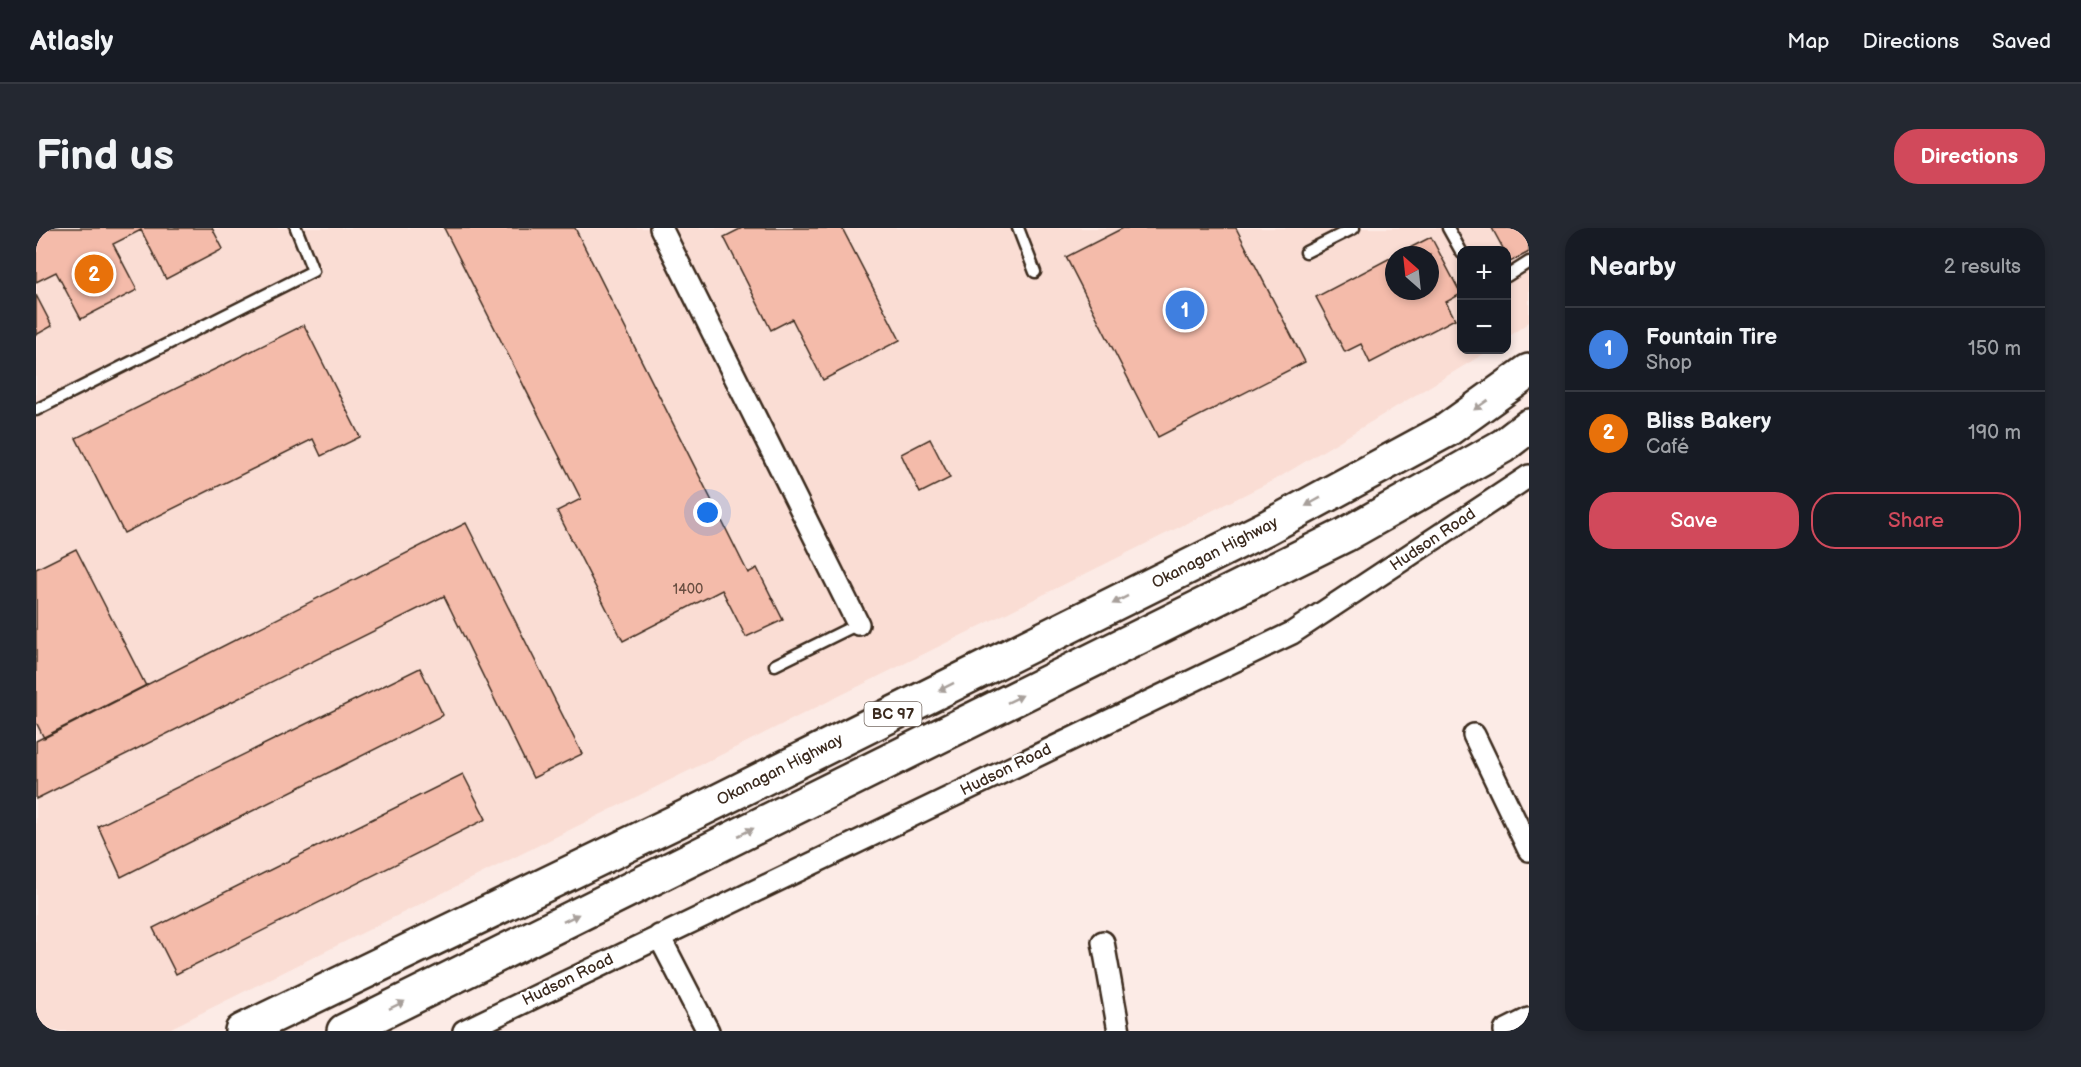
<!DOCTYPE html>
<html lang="en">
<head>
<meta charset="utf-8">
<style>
	body { margin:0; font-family:"Balsamiq Sans",sans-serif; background:#242831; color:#f1f3f6 }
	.controls { position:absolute; right:18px; top:18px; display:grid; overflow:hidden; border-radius:12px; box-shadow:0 3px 9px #0003 }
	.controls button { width:54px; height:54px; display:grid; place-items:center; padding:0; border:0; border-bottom:2px solid #363941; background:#171b24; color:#f1f3f6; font:30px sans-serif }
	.compass { position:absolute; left:1349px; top:18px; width:54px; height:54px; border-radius:50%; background:#171b24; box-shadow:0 3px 9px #0003; rotate:333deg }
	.you { position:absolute; left:672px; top:285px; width:21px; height:21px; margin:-15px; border:4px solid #fff; border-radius:50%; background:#1a73e8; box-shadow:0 0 0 9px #1a73e833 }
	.badge { display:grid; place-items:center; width:39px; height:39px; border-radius:50%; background:#d1495b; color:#fff; font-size:20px; font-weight:700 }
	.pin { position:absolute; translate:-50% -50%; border:3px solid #fff; box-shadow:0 2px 6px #0006 }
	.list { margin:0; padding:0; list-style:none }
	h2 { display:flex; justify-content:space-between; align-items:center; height:78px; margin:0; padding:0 24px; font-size:26px }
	h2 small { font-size:20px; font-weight:400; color:#9ea1a6 }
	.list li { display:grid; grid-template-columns:39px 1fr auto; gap:18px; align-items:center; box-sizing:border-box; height:84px; padding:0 24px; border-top:2px solid #363941 }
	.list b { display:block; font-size:22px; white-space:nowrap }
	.list p { margin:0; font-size:20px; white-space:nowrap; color:#9ea1a6 }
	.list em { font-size:20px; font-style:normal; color:#9ea1a6 }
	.actions { display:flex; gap:12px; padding:18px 24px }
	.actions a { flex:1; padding:14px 0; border:2px solid #d1495b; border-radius:24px; text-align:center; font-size:21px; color:#d1495b }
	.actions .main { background:#d1495b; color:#fff }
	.map { position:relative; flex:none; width:1493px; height:803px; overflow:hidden; border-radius:24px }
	header { display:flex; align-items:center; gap:36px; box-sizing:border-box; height:84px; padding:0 30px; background:#171b24; border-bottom:2px solid #363941 }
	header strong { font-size:28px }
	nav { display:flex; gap:33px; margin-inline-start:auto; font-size:21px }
	.intro { display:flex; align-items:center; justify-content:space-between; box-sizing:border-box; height:144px; padding:0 36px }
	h1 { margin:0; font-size:42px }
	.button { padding:15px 27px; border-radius:24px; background:#d1495b; color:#fff; font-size:21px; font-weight:700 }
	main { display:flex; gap:36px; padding:0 36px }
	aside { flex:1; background:#171b24; border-radius:24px; box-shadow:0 3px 9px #0003 }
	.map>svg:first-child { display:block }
	.built { fill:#faddd4; fill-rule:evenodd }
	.building { fill:#f4bbaa; stroke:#3b2a1e; stroke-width:1.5 }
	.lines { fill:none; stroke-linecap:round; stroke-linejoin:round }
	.service-casing { stroke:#3b2a1e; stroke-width:15 }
	.minor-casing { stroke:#3b2a1e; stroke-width:26 }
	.trunk-casing { stroke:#3b2a1e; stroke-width:38 }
	.service { stroke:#fff; stroke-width:10 }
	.minor { stroke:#fff; stroke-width:21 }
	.trunk { stroke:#fff; stroke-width:33 }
	.oneway { fill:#a79f9a }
	.labels { text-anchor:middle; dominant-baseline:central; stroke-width:5; stroke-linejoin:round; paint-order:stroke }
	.number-label { font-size:14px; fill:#694e41 }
	.shield { fill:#fff; stroke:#766a62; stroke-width:1.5 }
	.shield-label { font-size:15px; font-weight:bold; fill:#3b2a1e }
	.street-label { font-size:16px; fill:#3b2a1e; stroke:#fff }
</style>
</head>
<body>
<header>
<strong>Atlasly</strong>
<nav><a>Map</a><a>Directions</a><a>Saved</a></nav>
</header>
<div class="intro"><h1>Find us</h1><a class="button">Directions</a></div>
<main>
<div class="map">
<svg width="1493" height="803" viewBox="0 0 1493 803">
	<rect width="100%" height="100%" fill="#fcebe6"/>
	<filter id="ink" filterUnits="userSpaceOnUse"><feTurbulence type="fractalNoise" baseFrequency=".0167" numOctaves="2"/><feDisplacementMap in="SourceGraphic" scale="12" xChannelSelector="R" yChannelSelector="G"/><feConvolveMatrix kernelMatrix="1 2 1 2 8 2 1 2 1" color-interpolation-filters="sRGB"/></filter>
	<g filter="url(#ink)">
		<path class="built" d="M0 0H1493V94L1471 110 1470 22H1426V122H1454L1242 250 129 803H0ZM1358 27H1394V63H1358Z"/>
		<path class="building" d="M0 0H176L187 21 130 51 105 2 77 16 101 62 45 91 20 44 0 54Z
			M408 0H539L712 345 721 340 747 392 710 409 686 362 587 413 521 283 545 271Z
			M706 0H806L864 112 787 152 756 91 735 102 688 9Z
			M1087 0H1200L1269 134 1122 209 1030 29Z
			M1456 0H1493V24L1474 34 1470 22H1468Z
			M1395 9 1425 66 1410 74 1419 91 1334 135 1325 116 1309 124 1280 69 1358 28V63H1394V27H1360Z
			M0 67 16 98 0 107Z
			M268 97 324 209 285 228 277 211 88 305 40 210Z
			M894 211 914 250 884 265 865 226Z
			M430 295 546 526 497 550 408 368 0 571V513Z
			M40 321 110 458 8 510 0 494V341Z
			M384 440 407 487 85 649 62 598Z
			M427 546 450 591 140 746 117 700Z"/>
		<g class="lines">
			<defs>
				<path id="service" d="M982 0 999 44
					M1412 0 1426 25
					M1270 24 1318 0
					M1471 48 1493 34
					M0 182 277 43 260 0
					M739 437 822 396"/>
				<path id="minor" d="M625 0 822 396
					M1438 507 1493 622
					M623 708 672 803
					M1067 714 1083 803
					M428 803 1256 405 1493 248
					M1469 803 1493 791"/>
				<path id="trunk" d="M206 803 666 581 1230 300 1411 202 1493 143
					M308 803 1309 307 1467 218 1493 198"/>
			</defs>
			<use href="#service" class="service-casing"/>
			<use href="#minor" class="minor-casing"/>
			<use href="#trunk" class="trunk-casing"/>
			<use href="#service" class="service"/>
			<use href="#minor" class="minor"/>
			<use href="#trunk" class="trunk"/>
		</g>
		<defs><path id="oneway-solid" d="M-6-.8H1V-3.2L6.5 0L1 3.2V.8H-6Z" transform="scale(1.5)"/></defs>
		<g class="oneway">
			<use href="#oneway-solid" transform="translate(1445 177) rotate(145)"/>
			<use href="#oneway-solid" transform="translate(1277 274) rotate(151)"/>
			<use href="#oneway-solid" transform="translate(1084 372) rotate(153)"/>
			<use href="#oneway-solid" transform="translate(910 459) rotate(153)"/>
			<use href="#oneway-solid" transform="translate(979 471) rotate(-26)"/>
			<use href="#oneway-solid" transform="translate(710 604) rotate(-26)"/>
			<use href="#oneway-solid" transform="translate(535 690) rotate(-26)"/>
			<use href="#oneway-solid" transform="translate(361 777) rotate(-26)"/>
		</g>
	</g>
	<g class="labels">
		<g class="number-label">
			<text x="652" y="361">1400</text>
		</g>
		<rect class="shield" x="828.5" y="474" width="57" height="24" rx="4.5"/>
		<g class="shield-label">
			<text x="857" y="486">BC 97</text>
		</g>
		<g class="street-label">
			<text transform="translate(1397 312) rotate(-34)">Hudson Road</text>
			<text transform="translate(1179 325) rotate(-27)">Okanagan Highway</text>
			<text transform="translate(744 542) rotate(-27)">Okanagan Highway</text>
			<text transform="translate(970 542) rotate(-26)">Hudson Road</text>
			<text transform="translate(532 752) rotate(-26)">Hudson Road</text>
		</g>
	</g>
</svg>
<div class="controls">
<button>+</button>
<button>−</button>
</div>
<svg class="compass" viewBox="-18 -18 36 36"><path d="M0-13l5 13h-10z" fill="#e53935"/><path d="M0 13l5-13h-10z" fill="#9ea1a6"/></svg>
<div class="you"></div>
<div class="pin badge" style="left:1149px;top:82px;background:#3f7fe0">1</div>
<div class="pin badge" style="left:58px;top:46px;background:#e8710a">2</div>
</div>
<aside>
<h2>Nearby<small>2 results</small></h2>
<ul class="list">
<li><span class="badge" style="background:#3f7fe0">1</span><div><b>Fountain Tire</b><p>Shop</p></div><em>150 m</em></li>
<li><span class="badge" style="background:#e8710a">2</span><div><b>Bliss Bakery</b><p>Café</p></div><em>190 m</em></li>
</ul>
<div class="actions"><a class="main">Save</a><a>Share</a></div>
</aside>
</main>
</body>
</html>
